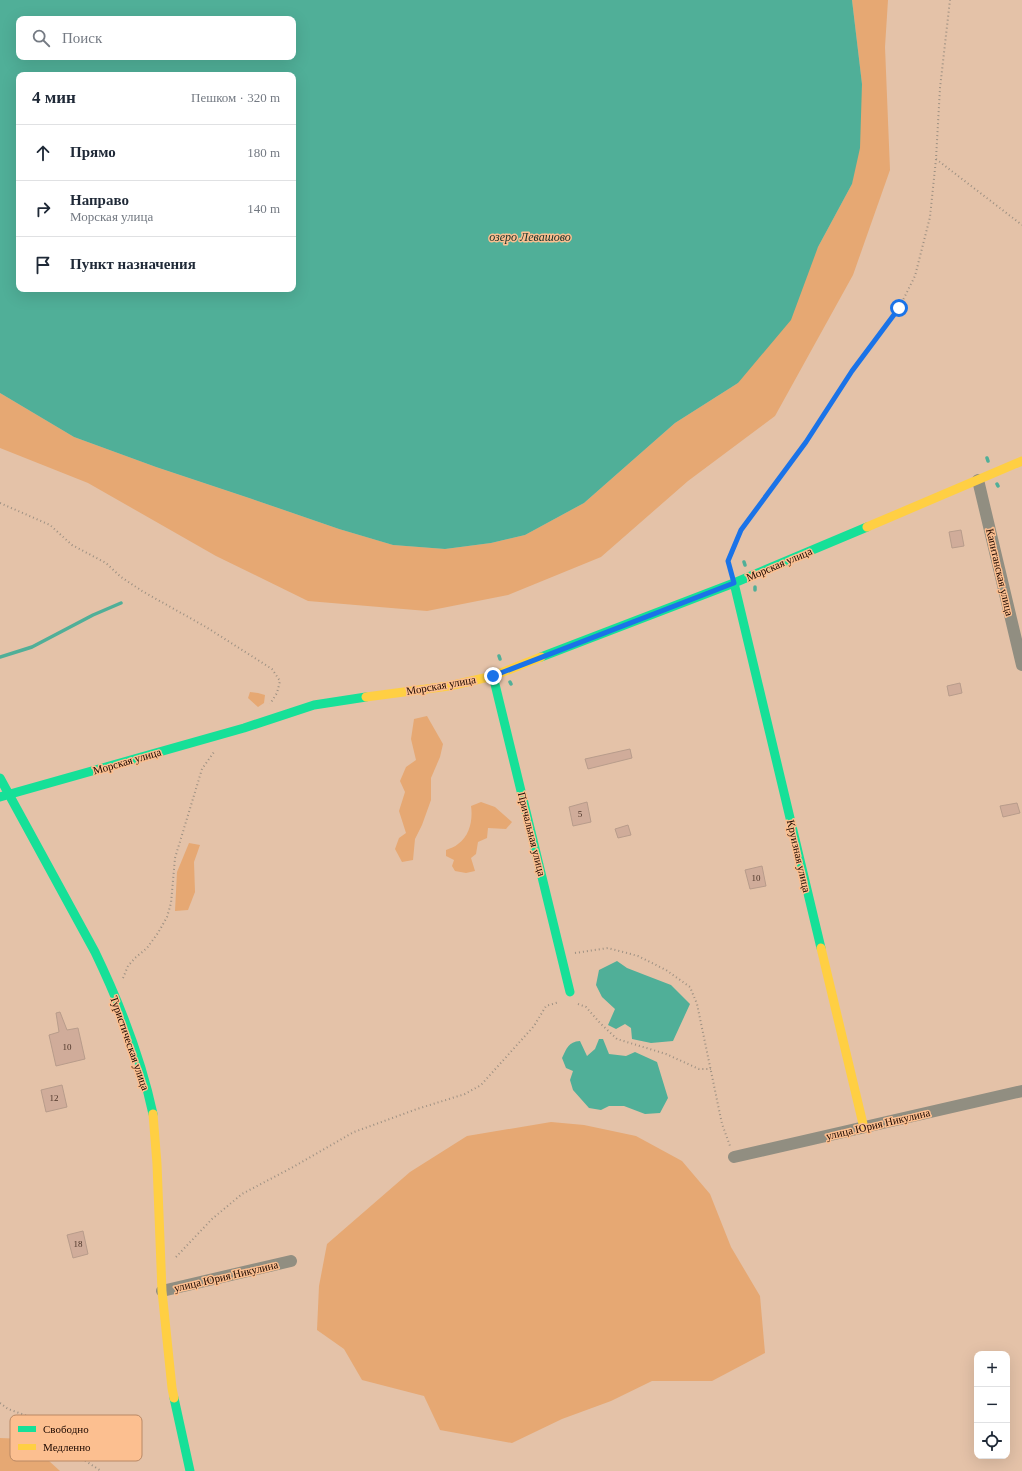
<!DOCTYPE html>
<html lang="ru">
<head>
<meta charset="utf-8">
<style>
	body { margin:0; font-family:Georgia,serif; background:#f2f2f3; color:#1f2937 }
	.controls { position:absolute; right:12px; bottom:12px; display:grid; overflow:hidden; border-radius:8px; box-shadow:0 4px 16px #0002 }
	.controls button { width:36px; height:36px; display:grid; place-items:center; padding:0; border:0; border-bottom:1px solid #e0e1e3; background:#fff; color:#1f2937; font:20px sans-serif }
	.stop { position:absolute; width:12px; height:12px; margin:-9px; border:3px solid #1a73e8; border-radius:50%; background:#fff }
	.stop.end { background:#1a73e8; border-color:#fff; box-shadow:0 1px 4px #0008 }
	.list { margin:0; padding:0; list-style:none }
	h2 { display:flex; justify-content:space-between; align-items:center; height:52px; margin:0; padding:0 16px; font-size:17px }
	h2 small { font-size:13px; font-weight:400; color:#747a83 }
	.list li { display:grid; grid-template-columns:26px 1fr auto; gap:12px; align-items:center; box-sizing:border-box; height:56px; padding:0 16px; border-top:1px solid #e0e1e3 }
	.list b { display:block; font-size:15px; white-space:nowrap }
	.list p { margin:0; font-size:13px; white-space:nowrap; color:#747a83 }
	.list em { font-size:13px; font-style:normal; color:#747a83 }
	.icon { flex:none; width:22px; height:22px; fill:none; stroke:currentColor; stroke-width:2; stroke-linecap:round; stroke-linejoin:round }
	.map { position:relative; flex:none; width:1022px; height:1471px; overflow:hidden }
	.search { position:absolute; background:#fff; box-shadow:0 4px 16px #0002; left:16px; top:16px; width:280px; height:44px; display:flex; align-items:center; gap:10px; box-sizing:border-box; padding:0 14px; border-radius:8px; color:#747a83; font-size:15px }
	.panel { position:absolute; background:#fff; box-shadow:0 4px 16px #0002; left:16px; top:72px; width:280px; height:220px; border-radius:8px }
	.map>svg:first-child { display:block }
	.green { fill:#e6a873 }
	.water { fill:#50af98; fill-rule:evenodd }
	.lines { fill:none; stroke-linecap:round; stroke-linejoin:round }
	.stream { stroke:#50af98; stroke-width:3.5 }
	.building { fill:#d0ac9a; stroke:#b89c8b }
	.path { stroke:#9d9082; stroke-width:2; stroke-dasharray:1 3; stroke-linecap:butt }
	.street { stroke:#918e81; stroke-width:12 }
	.fast { stroke:#16e098; stroke-width:9 }
	.slow { stroke:#ffcf43; stroke-width:9 }
	.route { stroke:#1a73e8; stroke-width:5 }
	.labels { text-anchor:middle; dominant-baseline:central; stroke-width:3; stroke-linejoin:round; paint-order:stroke }
	.number-label { font-size:9px; fill:#4c3428 }
	.street-label { font-size:11px; fill:#1e0900; stroke:#fcbf90 }
	.water-label { font-size:12px; font-style:italic; fill:#142f29; stroke:#fcbf90 }
	.key { fill:#fcbf90; stroke:#b98865; stroke-width:1 }
	.key-label { font-size:11px; fill:#1e0900 }
</style>
</head>
<body>
<div class="map">
<svg width="1022" height="1471" viewBox="0 0 1022 1471">
	<rect width="100%" height="100%" fill="#e4c2a8"/>
	<path class="green" d="M852 0H888L885 47 890 170 853 275 775 416 688 481 601 557 508 595 427 611 308 601 216 556 88 483 0 448V393L74 437 156 467 252 499 339 529 393 545 445 549 491 543 525 535 584 503 675 423 738 383 818 247 852 184 862 84Z
		M250 692 258 693 265 695 264 703 258 707 248 698Z
		M427 716 443 744 440 757 431 778V800L422 825 415 839 413 860 402 862 395 849 399 838 406 833 399 811 405 792 400 781 406 767 416 760 411 739 414 719Z
		M481 802 495 807 512 822 506 829 488 828 487 838 478 842 476 854 471 858 475 871 466 873 455 871 452 866 454 860 446 856V850C450 848 455 847 458 844 470 836 473 819 471 806Z
		M189 843 200 845 194 862 195 892 188 910 175 911 177 872Z
		M551 1122 584 1125 636 1136 682 1161 710 1194 731 1247 760 1296 765 1353 712 1381H652L611 1401 562 1419 512 1443 440 1430 424 1396 362 1380 344 1349 317 1330 319 1286 327 1244 410 1172 467 1136Z
		M0 1438 25 1439 60 1471H0Z"/>
	<path class="water" d="M0 0H852L862 84 860 148 852 184 818 247 791 320 738 383 675 423 584 503 525 535 491 543 445 549 393 545 339 529 252 499 156 467 74 437 0 393ZM19 19H293V57H19ZM19 75H293V289H19Z
		M617 961 627 968 645 975 671 985 690 1004 673 1041 651 1043 632 1039 631 1028 625 1024 616 1029 608 1025 615 1009 602 997 596 985 599 970Z
		M599 1039H603L609 1054 626 1056 635 1052 657 1062 668 1098 660 1113 645 1114 624 1106H609L601 1110 589 1108 573 1090 570 1080 573 1071 566 1068 562 1058C567 1048 568 1042 580 1041L587 1056 595 1049Z"/>
	<g class="lines">
		<path class="stream" d="M987 458 988 461
			M997 484 998 486
			M744 562 745 565
			M755 587V590
			M499 656 500 659
			M0 657 32 647 93 615 121 603
			M510 682 511 684"/>
	</g>
	<path class="building" d="M961 530 964 546 952 548 949 532Z
		M960 683 962 693 949 696 947 686Z
		M630 749 632 758 588 769 585 759Z
		M587 802 591 822 573 826 569 807Z
		M1017 803 1020 813 1003 817 1000 806Z
		M628 825 631 835 618 838 615 829Z
		M762 866 766 886 750 889 745 870Z
		M60 1012 67 1030 78 1028 85 1059 56 1066 49 1035 59 1032 56 1013Z
		M62 1085 67 1107 46 1112 41 1090Z
		M83 1231 88 1254 73 1258 67 1235Z"/>
	<g class="lines">
		<path class="path" d="M936 159 1022 225
			M0 503 50 525 72 545 106 563 121 577 142 591 206 627 272 669 280 681 277 693 270 704
			M731 569 729 561 741 530 806 442 852 371 899 308 915 276 930 217 936 159 940 88 950 0
			M575 953 608 948 638 956 666 970 690 987 697 1004 722 1124 730 1146
			M123 978 128 966 135 958 147 948 158 933 167 917 171 903 175 858 202 769 214 752
			M578 1004 586 1007 600 1023 617 1039 666 1054 699 1069H711
			M176 1257 212 1219 242 1194 293 1167 354 1132 417 1109 465 1094 481 1085 534 1026 546 1006 559 1002
			M0 1403 8 1409 33 1418 75 1454 101 1471"/>
		<path class="street" d="M978 480 1022 665
			M734 1157 1022 1091
			M162 1291 291 1261"/>
		<path class="fast" d="M734 583 821 948
			M541 657 734 583 867 527
			M493 676 570 992
			M0 778 95 952C120 1004 141 1058 153 1114
			M0 797 244 728 314 705 366 697
			M174 1398 190 1471"/>
		<path class="slow" d="M867 527 1022 461
			M366 697 449 686 493 676 541 657
			M821 948 864 1128
			M153 1114 157 1164 162 1291 172 1388 174 1398"/>
	</g>
	<g class="lines">
		<path class="route" d="M493 676 734 583 728 561 741 530 806 442 852 371 899 308"/>
	</g>
	<g class="labels">
		<g class="number-label">
			<text x="580" y="814">5</text>
			<text x="756" y="878">10</text>
			<text x="67" y="1047">10</text>
			<text x="54" y="1098">12</text>
			<text x="78" y="1244">18</text>
		</g>
		<g class="street-label">
			<text transform="translate(779 564) rotate(-23)">Морская улица</text>
			<text transform="translate(1000 572) rotate(77)">Капитанская улица</text>
			<text transform="translate(441 685) rotate(-10)">Морская улица</text>
			<text transform="translate(127 761) rotate(-16)">Морская улица</text>
			<text transform="translate(532 834) rotate(76)">Причальная улица</text>
			<text transform="translate(799 856) rotate(77)">Круизная улица</text>
			<text transform="translate(130 1043) rotate(71)">Туристическая улица</text>
			<text transform="translate(878 1124) rotate(-13)">улица Юрия Никулина</text>
			<text transform="translate(226 1276) rotate(-13)">улица Юрия Никулина</text>
		</g>
		<g class="water-label">
			<text x="530" y="237">озеро Левашово</text>
		</g>
	</g>
	<rect x="10" y="1415" width="132" height="46" rx="6" class="key"/>
	<rect x="18" y="1426" width="18" height="6" fill="#16e098"/>
	<rect x="18" y="1444" width="18" height="6" fill="#ffcf43"/>
	<g class="key-label">
		<text x="43" y="1433">Свободно</text>
		<text x="43" y="1451">Медленно</text>
	</g>
</svg>
<div class="controls">
<button>+</button>
<button>−</button>
<button><svg class="icon" aria-label="locate" viewBox="0 0 24 24"><circle cx="12" cy="12" r="6"/><path d="M12 2v4M12 18v4M2 12h4M18 12h4"/></svg></button>
</div>
<div class="stop" style="left:899px;top:308px"></div>
<div class="stop end" style="left:493px;top:676px"></div>
<div class="search"><svg class="icon" aria-label="search" viewBox="0 0 24 24"><circle cx="10" cy="10" r="6"/><path d="M15 15l6 6"/></svg>Поиск</div>
<section class="panel">
<h2>4 мин<small>Пешком · 320 m</small></h2>
<ul class="list">
<li><svg class="icon" aria-label="ahead" viewBox="0 0 24 24"><path d="M12 20V5M6 11l6-6 6 6"/></svg><div><b>Прямо</b></div><em>180 m</em></li>
<li><svg class="icon" aria-label="right" viewBox="0 0 24 24"><path d="M7 20v-9h11M14 6l5 5-5 5"/></svg><div><b>Направо</b><p>Морская улица</p></div><em>140 m</em></li>
<li><svg class="icon" aria-label="arrive" viewBox="0 0 24 24"><path d="M6 21V4h12l-3 4 3 4H6"/></svg><div><b>Пункт назначения</b></div></li>
</ul>
</section>
</div>
</body>
</html>
